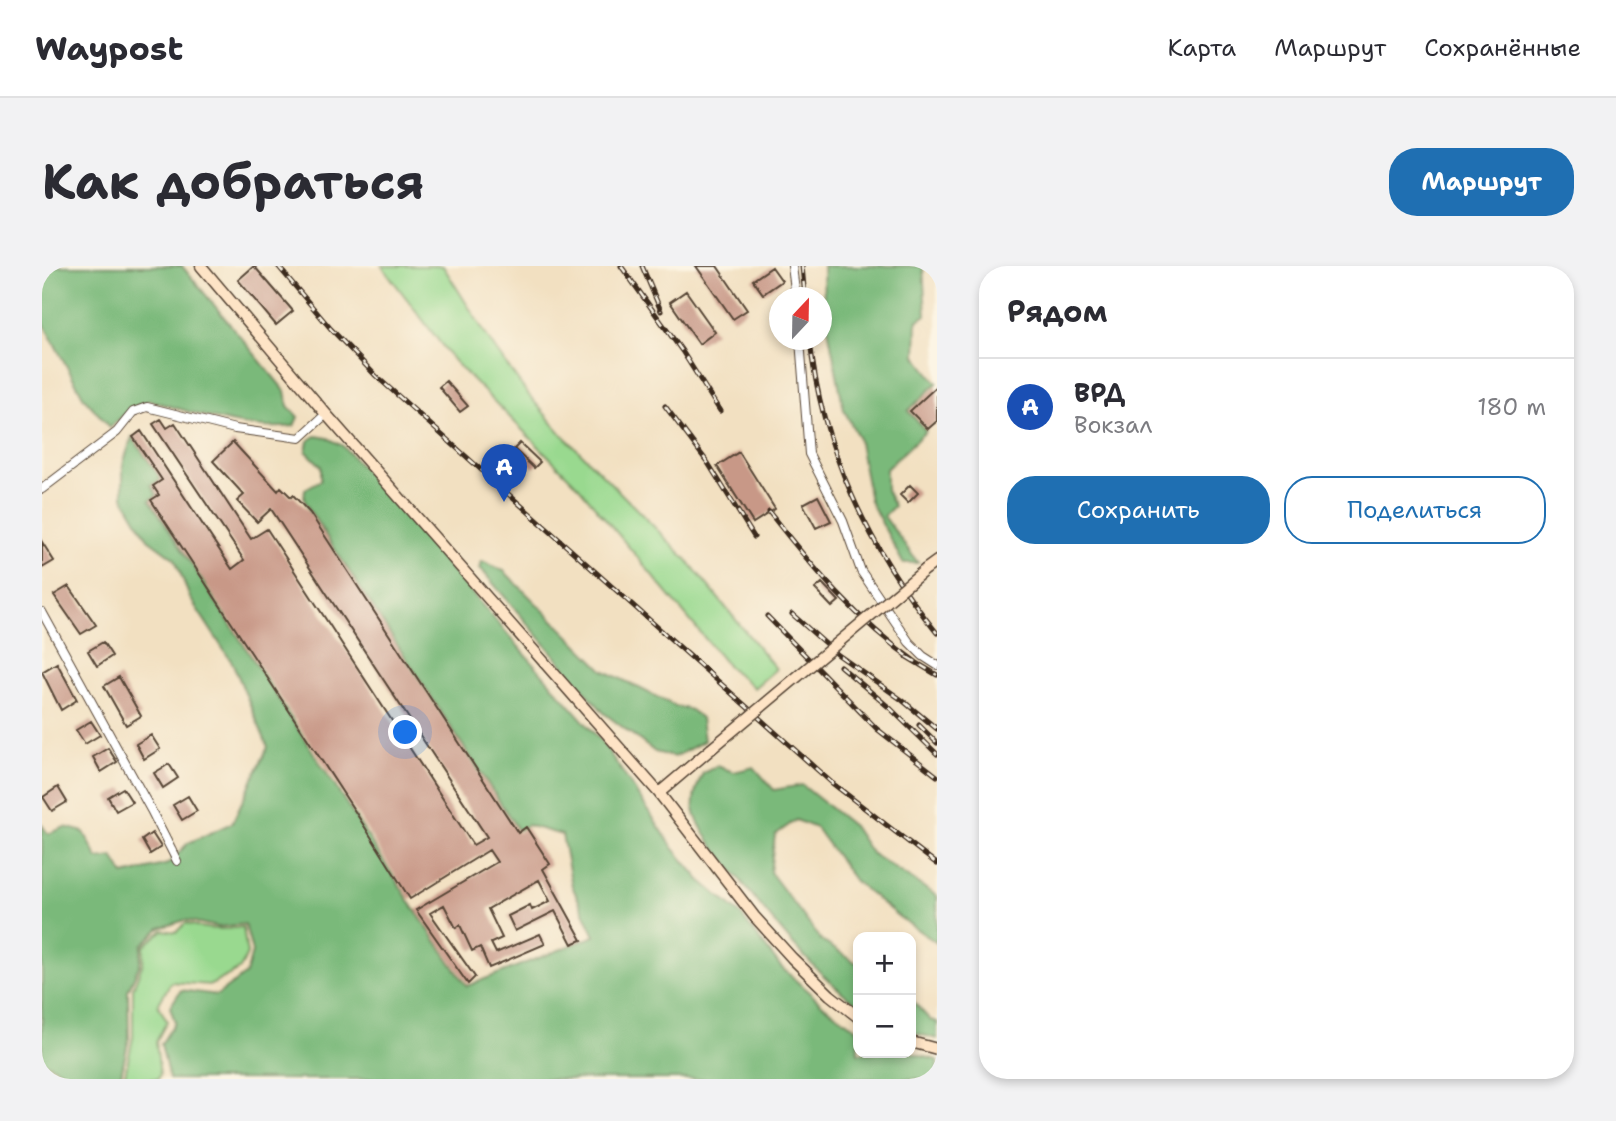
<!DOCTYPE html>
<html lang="ru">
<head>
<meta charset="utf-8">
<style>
	body { margin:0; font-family:"Shantell Sans",sans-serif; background:#f2f2f3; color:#2b2b33 }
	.controls { position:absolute; right:21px; bottom:21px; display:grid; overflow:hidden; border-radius:14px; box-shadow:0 4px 10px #0003 }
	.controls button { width:63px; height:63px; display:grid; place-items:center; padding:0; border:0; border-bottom:2px solid #e1e1e2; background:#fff; color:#2b2b33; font:35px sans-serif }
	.compass { position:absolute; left:727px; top:21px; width:63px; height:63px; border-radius:50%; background:#fff; box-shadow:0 4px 10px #0003; rotate:22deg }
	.you { position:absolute; left:364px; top:467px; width:24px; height:24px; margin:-18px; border:5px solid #fff; border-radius:50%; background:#1a73e8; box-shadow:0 0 0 10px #1a73e833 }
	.badge { display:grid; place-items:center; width:46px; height:46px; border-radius:50%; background:#1f6fb2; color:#fff; font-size:23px; font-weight:700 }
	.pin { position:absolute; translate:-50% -58px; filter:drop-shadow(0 2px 4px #0008) }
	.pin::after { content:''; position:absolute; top:37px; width:24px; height:21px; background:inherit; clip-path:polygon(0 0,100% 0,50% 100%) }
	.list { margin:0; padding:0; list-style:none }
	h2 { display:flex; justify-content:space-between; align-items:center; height:91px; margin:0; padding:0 28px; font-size:30px }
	h2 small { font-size:23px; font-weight:400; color:#7c7c81 }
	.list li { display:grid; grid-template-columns:46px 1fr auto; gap:21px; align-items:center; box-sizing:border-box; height:98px; padding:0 28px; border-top:2px solid #e1e1e2 }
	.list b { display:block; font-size:26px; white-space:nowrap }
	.list p { margin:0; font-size:23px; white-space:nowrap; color:#7c7c81 }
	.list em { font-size:23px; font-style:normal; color:#7c7c81 }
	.actions { display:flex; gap:14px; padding:21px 28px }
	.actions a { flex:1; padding:16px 0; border:2px solid #1f6fb2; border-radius:28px; text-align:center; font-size:24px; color:#1f6fb2 }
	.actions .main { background:#1f6fb2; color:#fff }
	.map { position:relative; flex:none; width:895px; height:813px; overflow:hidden; border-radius:28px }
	header { display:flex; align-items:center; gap:42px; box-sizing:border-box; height:98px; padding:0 35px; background:#fff; border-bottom:2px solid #e1e1e2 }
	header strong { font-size:33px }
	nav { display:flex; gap:38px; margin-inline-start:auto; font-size:24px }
	.intro { display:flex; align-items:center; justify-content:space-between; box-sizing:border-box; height:168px; padding:0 42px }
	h1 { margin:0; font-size:49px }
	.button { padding:18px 32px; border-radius:28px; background:#1f6fb2; color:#fff; font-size:24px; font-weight:700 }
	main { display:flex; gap:42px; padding:0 42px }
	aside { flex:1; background:#fff; border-radius:28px; box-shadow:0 4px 10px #0003 }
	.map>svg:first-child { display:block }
	.green { fill:#99d98f; stroke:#6a8256; stroke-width:2 }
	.forest { fill:#7ab97a; stroke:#5a724c; stroke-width:2 }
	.building { fill:#c89887 }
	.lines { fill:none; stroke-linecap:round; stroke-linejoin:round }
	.street-casing { stroke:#564536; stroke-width:10 }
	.secondary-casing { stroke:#564536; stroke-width:13 }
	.street { stroke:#fff; stroke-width:8 }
	.secondary { stroke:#fee4c6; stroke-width:10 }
	.rail-casing { stroke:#3b2a1e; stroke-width:5 }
	.rail { stroke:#fcf5e5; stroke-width:2.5; stroke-dasharray:8; stroke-linecap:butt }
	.secondary-bridge-casing { stroke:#564536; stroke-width:13; stroke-linecap:butt }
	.secondary-bridge { stroke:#fee4c6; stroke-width:10 }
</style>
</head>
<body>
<header>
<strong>Waypost</strong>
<nav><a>Карта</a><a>Маршрут</a><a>Сохранённые</a></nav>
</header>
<div class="intro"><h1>Как добраться</h1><a class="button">Маршрут</a></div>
<main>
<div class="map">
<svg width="895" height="813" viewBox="0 0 895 813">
	<rect width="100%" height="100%" fill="#fcf5e5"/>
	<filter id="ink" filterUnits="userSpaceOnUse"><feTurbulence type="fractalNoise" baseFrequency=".0143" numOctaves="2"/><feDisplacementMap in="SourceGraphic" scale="14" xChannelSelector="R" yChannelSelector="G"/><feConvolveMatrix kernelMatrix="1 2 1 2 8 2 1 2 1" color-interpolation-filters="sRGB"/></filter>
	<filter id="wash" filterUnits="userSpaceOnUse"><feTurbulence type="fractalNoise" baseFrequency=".00686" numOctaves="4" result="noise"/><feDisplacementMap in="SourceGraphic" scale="28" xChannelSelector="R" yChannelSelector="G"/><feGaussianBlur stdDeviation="1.57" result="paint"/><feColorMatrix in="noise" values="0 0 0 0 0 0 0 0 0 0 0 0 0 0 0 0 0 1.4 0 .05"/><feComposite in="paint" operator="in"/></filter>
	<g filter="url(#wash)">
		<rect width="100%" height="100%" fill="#f2e0c1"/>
		<path class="green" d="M340 0H401L453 83 485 127 519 167 645 294 734 403 712 422 686 400 536 220 412 95Z
			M144 657C164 664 180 664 201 661L205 688 198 703 169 719 129 716 116 739 125 755 114 776 118 809 116 813H82L91 771V722L101 697 102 680 121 664 134 666Z"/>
		<path class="forest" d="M0 0H140L243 125 246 140 256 151 252 160C207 167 150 146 107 134L82 149 68 161 42 132 0 55Z
			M781 0H881L884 49 875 55 874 90 895 117 866 145 884 165 844 203V224L852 240 842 250 876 297H861L828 235 816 171 802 144 782 42Z
			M274 170 286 172 301 180 561 477 632 583 658 614 698 648 739 701 781 739 816 764V787H869L895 794V813H127L119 778 133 756 128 741 139 724 175 729 204 708 210 686 203 658 176 661 143 654 118 662 100 679 98 698 86 724 87 772 78 813H35L0 795V559L6 568 23 561 42 566 56 593 71 591 82 609 126 598 146 577 190 557 226 481 191 398 148 332 133 293 106 273 81 231V198L90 171 119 213 109 219 115 229 108 234 379 653 425 720 553 670 530 620 520 569 485 559 476 564 268 245 262 233 263 223 279 214V200L264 185 266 175Z
			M440 295 462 305 561 404 633 440 649 444 659 452 662 475 633 491 613 486 562 447 438 302Z
			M675 500 692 506 712 501 732 524 760 519 811 560 829 587 895 630V677L857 651 813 615 774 562 754 554 733 569 728 606 780 675 816 698V739C766 701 734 659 695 610 682 594 655 563 652 543 650 531 656 517 661 507Z
			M869 733 888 754 895 756V773L869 766Z"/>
		<g id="blocks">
			<path class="building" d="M212 0 251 45 234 59 196 14Z
				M654 0H675L705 44 691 53Z
				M730 1 740 15 721 28 711 14Z
				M644 25 673 66 657 78 628 36Z
				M404 115 426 140 418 146 397 121Z
				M895 120V155L886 163 868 145Z
				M119 153 125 162 133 157 209 273 225 263 431 579 445 571 229 243 215 256 195 235 202 229 171 195 191 176 236 225 239 221 249 231 251 229 268 247 476 567 484 561 508 598 501 603 540 674 530 678 513 645 473 665 466 650 488 639 490 644 508 635 497 614 446 643 460 672 449 677 454 687 498 668 503 678 447 702 438 681 430 685 418 659 414 662 402 639 388 647 433 711 426 718 374 644 455 596 447 584 368 633 314 547 109 234 117 229 111 220 120 214 91 171 99 165 190 303 202 294 111 158Z
				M478 177 498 196 492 202 472 183Z
				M697 186 733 243 711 257 675 200Z
				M868 219 876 227 866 237 858 229Z
				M776 230 789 255 774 262 761 238Z
				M0 276 12 295 0 302Z
				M780 317 797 335 790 341 773 323Z
				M27 320 54 359 39 368 12 329Z
				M61 376 70 390 55 400 46 385Z
				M15 397 35 434 19 444 0 406Z
				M77 411 99 450 84 459 62 420Z
				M49 455 58 469 43 478 34 464Z
				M109 469 118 483 102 493 94 478Z
				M66 482 75 496 59 506 51 491Z
				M127 498 136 512 121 522 112 507Z
				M16 521 25 536 10 545 1 531Z
				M81 522 90 536 74 545 66 531Z
				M146 530 155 545 140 554 131 539Z
				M110 567 119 581 108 588 100 574Z"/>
		</g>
	</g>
	<g filter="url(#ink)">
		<use href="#blocks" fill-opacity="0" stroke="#564536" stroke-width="2"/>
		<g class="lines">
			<defs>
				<path id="street" d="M750 0 754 32
					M758 74 767 188 801 255 819 305 867 376 881 390 895 399
					M0 223 75 166 91 146 105 141 193 163 258 172 284 148
					M0 346 109 544 135 595"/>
				<path id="secondary" d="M159 0 284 148 617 527 712 650 750 692 788 729 816 751
					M884 303 895 295
					M617 527 669 483
					M869 776 895 783"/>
			</defs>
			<use href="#street" class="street-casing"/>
			<use href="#secondary" class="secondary-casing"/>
			<use href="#street" class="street"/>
			<use href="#secondary" class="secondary"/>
			<defs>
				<path id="rail" d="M236 0 289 63 334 110 790 517 895 598
					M579 0 640 85 678 145
					M600 0 619 45
					M760 0 763 32
					M768 74C779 182 827 283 895 367
					M623 140 666 197 712 271
					M727 246C771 302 816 356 874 396
					M750 348 795 388 860 434 895 463
					M725 350 835 463 895 510
					M865 391 895 409
					M798 400 849 443 895 488
					M877 459 895 477"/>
			</defs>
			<use href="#rail" class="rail-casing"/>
			<use href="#rail" class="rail"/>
			<defs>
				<path id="secondary-bridge" d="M669 483 884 303"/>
			</defs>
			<use href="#secondary-bridge" class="secondary-bridge-casing"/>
			<use href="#secondary-bridge" class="secondary-bridge"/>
		</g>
	</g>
</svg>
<div class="controls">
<button>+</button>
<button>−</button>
</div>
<svg class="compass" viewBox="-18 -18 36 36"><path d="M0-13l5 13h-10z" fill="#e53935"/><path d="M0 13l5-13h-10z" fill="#7c7c81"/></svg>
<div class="you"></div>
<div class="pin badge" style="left:462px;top:236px;background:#1a4fb4">A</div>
</div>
<aside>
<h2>Рядом<small></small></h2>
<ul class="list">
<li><span class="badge" style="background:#1a4fb4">A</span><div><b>ВРД</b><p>Вокзал</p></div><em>180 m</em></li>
</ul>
<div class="actions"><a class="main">Сохранить</a><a>Поделиться</a></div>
</aside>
</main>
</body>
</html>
